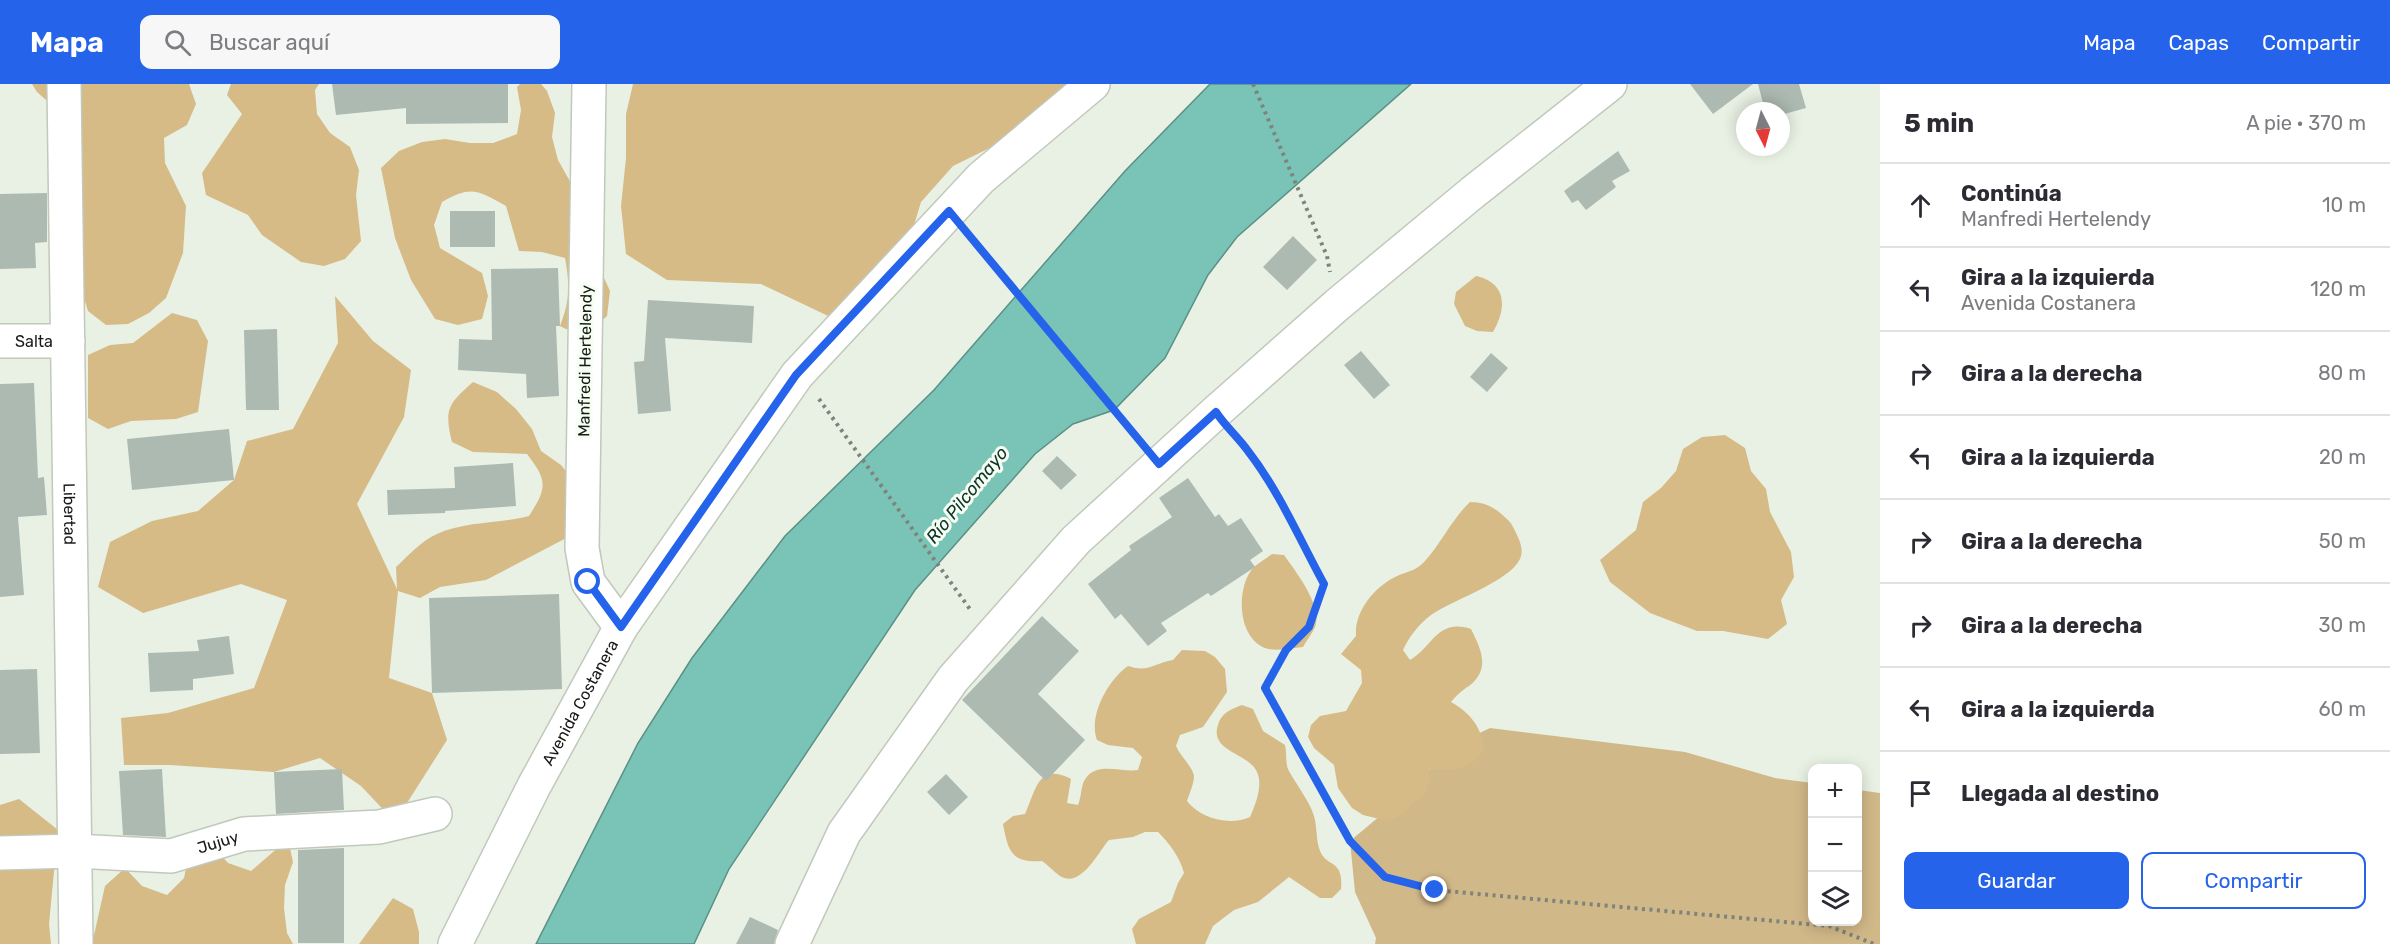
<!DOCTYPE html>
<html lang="es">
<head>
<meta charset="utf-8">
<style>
	body { margin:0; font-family:Rubik,sans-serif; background:#f7f7f7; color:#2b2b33 }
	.controls { position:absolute; right:18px; bottom:18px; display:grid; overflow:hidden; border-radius:12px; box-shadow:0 3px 15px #0003 }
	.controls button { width:54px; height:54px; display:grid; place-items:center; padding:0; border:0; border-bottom:2px solid #e1e1e2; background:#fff; color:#2b2b33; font:30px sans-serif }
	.compass { position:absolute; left:1736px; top:18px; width:54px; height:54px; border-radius:50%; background:#fff; box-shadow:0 3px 15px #0003; rotate:174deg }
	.stop { position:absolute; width:18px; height:18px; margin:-14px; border:4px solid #2563eb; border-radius:50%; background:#fff }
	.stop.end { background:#2563eb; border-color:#fff; box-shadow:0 2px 6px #0008 }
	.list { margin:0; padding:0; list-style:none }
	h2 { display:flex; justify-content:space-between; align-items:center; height:78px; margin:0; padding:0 24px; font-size:26px }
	h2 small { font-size:20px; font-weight:400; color:#7c7c81 }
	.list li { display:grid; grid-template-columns:39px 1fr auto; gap:18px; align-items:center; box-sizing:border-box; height:84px; padding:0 24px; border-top:2px solid #e1e1e2 }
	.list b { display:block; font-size:22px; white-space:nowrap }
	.list p { margin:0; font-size:20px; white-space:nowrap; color:#7c7c81 }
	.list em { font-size:20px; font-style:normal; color:#7c7c81 }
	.actions { display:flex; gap:12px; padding:18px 24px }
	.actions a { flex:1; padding:14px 0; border:2px solid #2563eb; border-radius:12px; text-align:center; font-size:21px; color:#2563eb }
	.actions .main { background:#2563eb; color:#fff }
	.icon { flex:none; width:33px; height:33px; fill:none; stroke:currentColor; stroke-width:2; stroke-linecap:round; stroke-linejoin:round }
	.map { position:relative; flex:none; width:1880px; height:860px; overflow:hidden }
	header { display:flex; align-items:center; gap:36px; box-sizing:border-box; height:84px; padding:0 30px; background:#2563eb; color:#fff }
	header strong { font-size:28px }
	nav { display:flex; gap:33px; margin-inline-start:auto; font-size:21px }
	.search { width:420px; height:54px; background:#f7f7f7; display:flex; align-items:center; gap:15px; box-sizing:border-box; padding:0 21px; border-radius:12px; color:#7c7c81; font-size:22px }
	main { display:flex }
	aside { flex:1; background:#fff }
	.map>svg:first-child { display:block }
	.green { fill:#d1b888 }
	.forest { fill:#d6bb86 }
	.water { fill:#79c3b7; stroke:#5b9086; stroke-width:1.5 }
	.building { fill:#adbab2 }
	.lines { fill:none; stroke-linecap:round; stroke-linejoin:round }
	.minor-casing { stroke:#c1c8bc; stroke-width:36 }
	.path { stroke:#7e837b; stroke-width:4; stroke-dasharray:3 4.5; stroke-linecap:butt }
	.minor { stroke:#fff; stroke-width:33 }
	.route { stroke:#2563eb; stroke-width:8 }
	.labels { text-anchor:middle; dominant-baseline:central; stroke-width:6; stroke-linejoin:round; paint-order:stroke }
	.street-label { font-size:16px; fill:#161915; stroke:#f6fef1 }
	.water-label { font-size:18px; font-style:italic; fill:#0e322d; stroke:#f6fef1 }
</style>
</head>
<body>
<header>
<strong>Mapa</strong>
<div class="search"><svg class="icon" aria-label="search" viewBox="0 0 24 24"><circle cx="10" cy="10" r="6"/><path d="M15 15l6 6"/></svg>Buscar aquí</div>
<nav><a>Mapa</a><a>Capas</a><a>Compartir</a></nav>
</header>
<main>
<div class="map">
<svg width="1880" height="860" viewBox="0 0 1880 860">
	<rect width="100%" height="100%" fill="#e9f1e4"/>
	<path class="green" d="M1490 644 1685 668 1775 694 1812 699V838H1858V706L1880 709V860H1375L1376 854 1355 808 1350 757 1417 701 1446 665Z"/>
	<path class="forest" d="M32 0H189L196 20 187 41 164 54 165 79 186 122 183 169 166 214 149 229 128 240 106 241 88 227 81 204 76 157 83 86 82 61 54 23 37 8Z
		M231 0H319L315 6 317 30 330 49 350 63 359 86 356 111 361 157 345 175 324 182 301 178 262 151 248 131 206 111 202 89 242 30 227 11Z
		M520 0H541L547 7 555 29 552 53 558 76 594 140 590 163 610 207 607 232 589 248 566 245 560 242C570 216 570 202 565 174L542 168 519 167 506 122C478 106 471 101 442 118L434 141 440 164 482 189 488 212 482 235 458 241 435 235 411 196 395 154 381 84 399 67 422 58 445 55 470 59H493L517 50 521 26 517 3Z
		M633 0H1101L1075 22 953 82 921 118 907 164 845 240 761 200 667 196 626 170 621 122 626 74V30Z
		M1476 192C1507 199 1507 224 1493 248L1477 247 1465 242 1454 220 1456 208Z
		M335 212 373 257 411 286 404 333 357 420 397 505 396 483C408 472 422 456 437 450 465 437 499 440 529 432 547 404 548 397 527 370L473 368 452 358C444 325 448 320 473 298L497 308 516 325 532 345 541 367 561 381 577 401 572 451 486 496 440 503 420 514 398 507 389 594 432 609 447 656 395 738 361 702 320 674 274 688 170 681H124L121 634 168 629 254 604 287 516 241 500 143 529 98 503 110 458 152 437 198 427 234 396 247 357 293 345 338 259Z
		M172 229 197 236 208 257 198 328 176 335 131 337 108 345 88 334V271L110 261 133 259Z
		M1725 351 1745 364 1751 387 1766 405 1770 428 1791 468 1794 493 1781 516 1787 540 1768 555 1723 547H1697L1650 529 1610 498 1600 476 1636 446 1643 418 1661 404 1676 387 1683 365 1702 353Z
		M1470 418C1487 418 1497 425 1509 437 1512 440 1514 445 1516 449 1520 457 1524 466 1520 475 1509 498 1452 516 1431 531 1419 540 1409 553 1403 566L1410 576C1433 563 1437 534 1471 545 1481 565 1491 585 1469 602 1461 607 1457 611 1451 618 1470 629 1480 641 1484 663 1471 689 1454 686 1429 685L1430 696 1426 708 1399 732 1388 737 1363 731 1352 724 1338 704 1334 681 1314 664 1308 653 1311 641 1320 632 1346 627 1362 599 1361 586 1341 570 1356 552C1354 529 1373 504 1395 493 1405 488 1416 487 1424 478 1441 460 1451 436 1470 418Z
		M1272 470 1284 471C1296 488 1323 522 1315 543 1312 550 1306 557 1303 563 1291 564 1276 568 1265 564 1237 553 1236 504 1253 484 1258 479 1266 475 1272 470Z
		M1182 566 1205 567 1215 573 1225 585 1227 608 1203 643 1180 651 1176 662C1180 672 1193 683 1194 692 1194 700 1189 710 1187 717 1201 735 1230 742 1250 733 1256 720 1263 701 1257 688 1249 669 1209 668 1218 641 1221 629 1231 625 1242 621L1253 625 1263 647 1285 661C1287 669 1285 681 1289 687 1297 702 1309 716 1314 732 1317 742 1316 754 1319 764 1325 785 1344 773 1341 805L1332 814H1320L1289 793 1258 818 1234 826 1213 842 1205 860H1136L1132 845 1139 835 1171 818 1178 799 1184 789C1180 773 1169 759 1158 748H1145L1133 753 1109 756C1098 768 1081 805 1060 792 1054 788 1048 781 1042 777 1011 779 1008 767 1003 740L1013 732 1025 730C1036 706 1038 678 1071 695L1067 719 1078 721C1081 714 1081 704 1084 697 1095 676 1121 689 1138 686L1142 673 1133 664 1108 661 1097 656C1088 632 1108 596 1128 582 1149 589 1154 579 1173 576Z
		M19 715 58 746 49 840 51 860H0V721Z
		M288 755 293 778 285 801 284 824 287 849 293 860H92L105 802 125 784 142 802 167 811 184 794 189 770 212 761 228 779 251 787Z
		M393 814 413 825 419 848V860H359Z"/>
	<path class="water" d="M1210 0H1411L1237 153 1208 191 1165 274 1114 326 1073 340 1035 370 915 506 729 785 694 860H536L638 659 692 574 785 452 934 306 1125 87Z"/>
	<path class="building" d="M332 0H508V39L406 40V24L336 31Z
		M1690 0H1753L1713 30Z
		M1758 0H1799L1806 24 1781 31V27H1765Z
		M1618 67 1630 87 1612 97 1616 103 1586 126 1578 116 1572 119 1564 107Z
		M47 109V158L35 159 36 184 0 185V110Z
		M450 127H495V163H450Z
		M1293 152 1317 176 1287 206 1263 183Z
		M558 184 560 242H556L559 312 527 314 526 290 458 286 459 255 492 256 491 185Z
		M648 216 754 222 752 259 665 254 671 327 638 330 634 278 644 277Z
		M277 245 279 326H246L244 246Z
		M1361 267 1390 301 1374 315 1344 281Z
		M1491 269 1508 284 1487 308 1470 293Z
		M34 299 38 394 44 393 47 431 18 433 24 511 0 513V300Z
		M229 345 234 396 132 406 127 355Z
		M1057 372 1077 391 1061 406 1042 387Z
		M513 379 516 422 445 427V429L388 431 387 406 455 404 454 383Z
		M1188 394 1215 433 1219 430 1228 442 1241 434 1263 467 1250 476 1255 483 1211 512 1208 509 1161 539 1167 547 1148 562 1121 530 1115 535 1088 500 1131 466 1129 462 1172 433 1159 414Z
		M559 510 562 605 432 609 429 514Z
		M1042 532 1079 567 1038 610 1085 656 1046 697 962 616Z
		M229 552 234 590 193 595V606L150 608 148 569 199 567 197 556Z
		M37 585 40 669 0 670V586Z
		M162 685 166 753 123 751 119 687Z
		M342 685 344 726 276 730 274 688Z
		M946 690 968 713 949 731 927 708Z
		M344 764V859H298V766Z
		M750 833 778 846 774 860H736Z"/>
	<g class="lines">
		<defs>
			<g id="minor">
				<path id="s1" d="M64 0 76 860"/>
				<path d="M589 0 582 464 588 498 621 543"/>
				<path id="s2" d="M0 257H68"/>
				<path id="s3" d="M0 769 75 767 171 772 244 750 379 743 435 730"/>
				<path id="s4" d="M455 860 534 702 621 543 797 291 981 94 1093 0"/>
				<path d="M792 860 844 749 953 595 1076 456 1216 328 1337 221 1472 109 1610 0"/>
			</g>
		</defs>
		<use href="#minor" class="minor-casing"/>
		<path class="path" d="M1253 0 1327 172 1330 188
			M970 152 1139 357
			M819 315 972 528
			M1234 352C1273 393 1297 450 1324 500L1309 543 1286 566 1265 604 1350 757 1385 793 1435 806 1829 842 1874 860"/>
		<use href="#minor" class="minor"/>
	</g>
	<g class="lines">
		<path class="route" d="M588 498 621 543 796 291 949 127 1159 380 1216 328C1225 342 1238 353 1248 367 1279 407 1300 456 1324 500L1309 543 1286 566 1265 604 1350 757 1385 793 1435 806"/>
	</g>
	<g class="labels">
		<g class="street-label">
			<text stroke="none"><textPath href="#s2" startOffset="34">Salta</textPath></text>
			<text transform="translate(585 277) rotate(-89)">Manfredi Hertelendy</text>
			<text stroke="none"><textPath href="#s1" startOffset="430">Libertad</textPath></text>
			<text stroke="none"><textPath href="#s4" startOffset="272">Avenida Costanera</textPath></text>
			<text stroke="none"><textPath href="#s3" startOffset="220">Jujuy</textPath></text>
		</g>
		<g class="water-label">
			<text transform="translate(967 411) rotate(-51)">Río Pilcomayo</text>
		</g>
	</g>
</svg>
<div class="controls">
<button>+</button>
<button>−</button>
<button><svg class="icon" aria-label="layers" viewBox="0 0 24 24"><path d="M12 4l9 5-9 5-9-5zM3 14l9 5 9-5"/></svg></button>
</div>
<svg class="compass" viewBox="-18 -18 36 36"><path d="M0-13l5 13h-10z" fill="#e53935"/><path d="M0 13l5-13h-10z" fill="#7c7c81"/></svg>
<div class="stop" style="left:588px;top:498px"></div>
<div class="stop end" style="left:1435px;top:806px"></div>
</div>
<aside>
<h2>5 min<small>A pie · 370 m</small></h2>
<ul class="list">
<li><svg class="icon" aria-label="ahead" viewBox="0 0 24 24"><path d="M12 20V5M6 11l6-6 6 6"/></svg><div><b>Continúa</b><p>Manfredi Hertelendy</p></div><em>10 m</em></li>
<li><svg class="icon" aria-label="left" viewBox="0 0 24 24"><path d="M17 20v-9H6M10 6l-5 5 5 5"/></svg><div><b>Gira a la izquierda</b><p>Avenida Costanera</p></div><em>120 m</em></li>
<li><svg class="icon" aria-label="right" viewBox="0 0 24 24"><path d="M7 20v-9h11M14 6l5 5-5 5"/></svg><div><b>Gira a la derecha</b></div><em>80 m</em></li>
<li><svg class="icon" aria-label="left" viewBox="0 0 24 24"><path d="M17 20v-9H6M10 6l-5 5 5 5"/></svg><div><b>Gira a la izquierda</b></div><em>20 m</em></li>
<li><svg class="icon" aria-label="right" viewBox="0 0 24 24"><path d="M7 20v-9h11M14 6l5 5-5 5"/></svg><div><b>Gira a la derecha</b></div><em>50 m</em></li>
<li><svg class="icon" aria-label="right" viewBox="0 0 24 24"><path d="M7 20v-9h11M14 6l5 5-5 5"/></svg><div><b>Gira a la derecha</b></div><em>30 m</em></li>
<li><svg class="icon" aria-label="left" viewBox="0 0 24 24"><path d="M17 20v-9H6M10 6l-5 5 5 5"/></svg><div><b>Gira a la izquierda</b></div><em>60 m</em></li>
<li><svg class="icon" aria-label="arrive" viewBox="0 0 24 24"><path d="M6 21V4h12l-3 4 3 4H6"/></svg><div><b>Llegada al destino</b></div></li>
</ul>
<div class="actions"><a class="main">Guardar</a><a>Compartir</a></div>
</aside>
</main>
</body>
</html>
